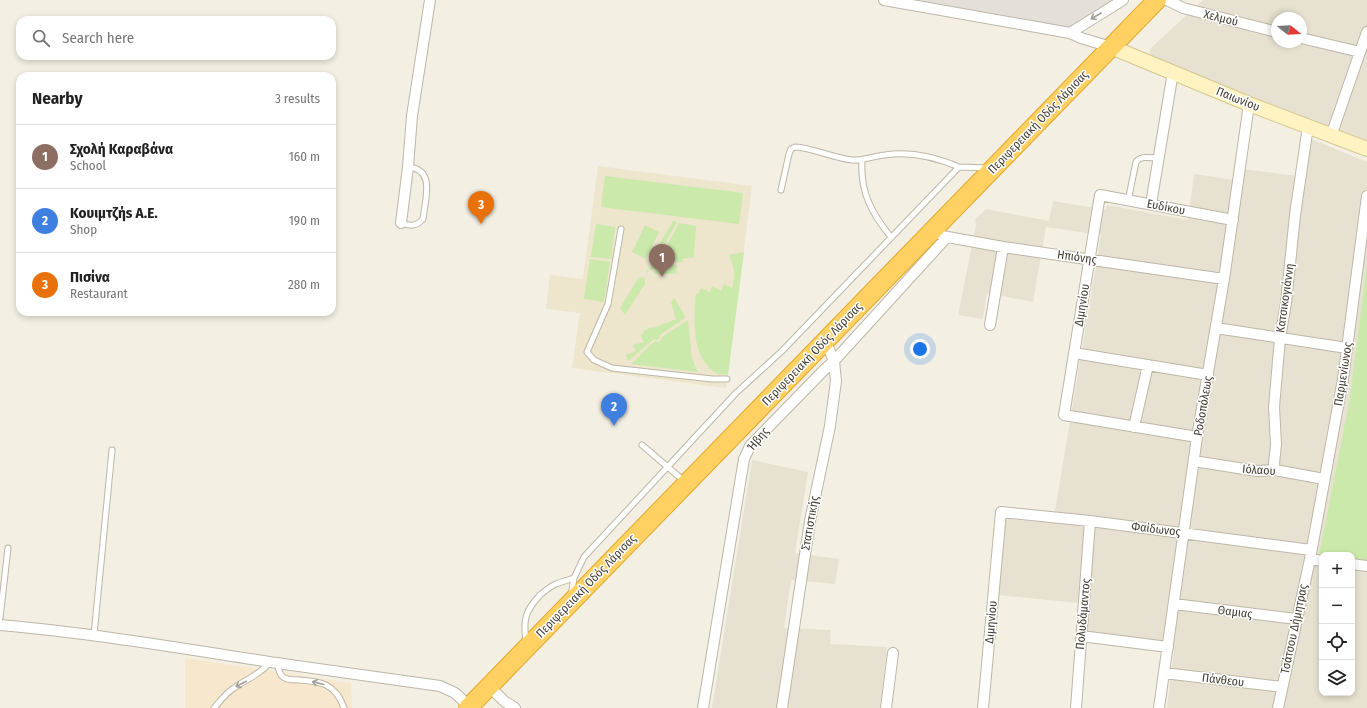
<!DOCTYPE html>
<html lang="en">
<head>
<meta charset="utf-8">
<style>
	body { margin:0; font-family:"Fira Sans Condensed",sans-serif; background:#f2f2f2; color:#222 }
	.controls { position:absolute; right:12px; bottom:12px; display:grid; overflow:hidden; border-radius:8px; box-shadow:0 2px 6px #0003 }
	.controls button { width:36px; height:36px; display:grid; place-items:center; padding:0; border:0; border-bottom:1px solid #e0e0e0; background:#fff; color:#222; font:20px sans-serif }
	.compass { position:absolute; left:1271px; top:12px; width:36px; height:36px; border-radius:50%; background:#fff; box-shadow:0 2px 6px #0003; rotate:108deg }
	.you { position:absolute; left:920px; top:349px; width:14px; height:14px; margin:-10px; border:3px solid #fff; border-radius:50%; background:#1a73e8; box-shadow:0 0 0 6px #1a73e833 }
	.badge { display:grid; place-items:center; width:26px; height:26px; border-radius:50%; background:#ff3c0e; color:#fff; font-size:13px; font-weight:700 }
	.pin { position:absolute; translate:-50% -33px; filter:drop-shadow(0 1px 2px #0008) }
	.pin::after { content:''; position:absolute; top:21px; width:14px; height:12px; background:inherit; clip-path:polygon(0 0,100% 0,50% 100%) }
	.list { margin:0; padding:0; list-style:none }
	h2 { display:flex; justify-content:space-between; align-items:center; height:52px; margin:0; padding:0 16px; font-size:17px }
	h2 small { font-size:13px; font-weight:400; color:#767676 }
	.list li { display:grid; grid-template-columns:26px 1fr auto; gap:12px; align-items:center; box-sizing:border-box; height:64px; padding:0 16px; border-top:1px solid #e0e0e0 }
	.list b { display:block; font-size:15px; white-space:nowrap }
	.list p { margin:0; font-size:13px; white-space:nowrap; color:#767676 }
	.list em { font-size:13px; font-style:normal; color:#767676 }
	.icon { flex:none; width:22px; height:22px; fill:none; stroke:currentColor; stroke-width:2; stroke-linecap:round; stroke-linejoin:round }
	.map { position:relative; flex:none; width:1367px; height:708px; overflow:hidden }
	.search { position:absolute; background:#fff; box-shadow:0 2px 6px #0003; left:16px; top:16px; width:320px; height:44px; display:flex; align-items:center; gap:10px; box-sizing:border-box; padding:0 14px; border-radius:12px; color:#767676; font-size:15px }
	.panel { position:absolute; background:#fff; box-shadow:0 2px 6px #0003; left:16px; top:72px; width:320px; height:244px; border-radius:12px }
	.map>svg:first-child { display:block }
	.residential { fill:#e7e1d1; fill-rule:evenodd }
	.commercial { fill:#f6e7cd }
	.industrial { fill:#e4e0d9 }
	.education { fill:#ede5cc }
	.green { fill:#cae9aa }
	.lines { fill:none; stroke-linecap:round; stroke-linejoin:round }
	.lane-casing { stroke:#beb7a6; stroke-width:7 }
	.street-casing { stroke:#beb7a6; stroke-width:12 }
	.secondary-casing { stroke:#d5c691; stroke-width:16 }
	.highway-casing { stroke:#e4a82c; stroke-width:20 }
	.lane { stroke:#fff; stroke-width:5 }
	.street { stroke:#fff; stroke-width:10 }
	.secondary { stroke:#fff3c1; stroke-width:14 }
	.highway { stroke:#ffd162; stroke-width:18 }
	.oneway { stroke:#a29f99 }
	.labels { text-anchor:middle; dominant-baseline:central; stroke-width:3; stroke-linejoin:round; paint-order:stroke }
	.street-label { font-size:12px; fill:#453f33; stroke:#fff }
</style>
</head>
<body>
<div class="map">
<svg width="1367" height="708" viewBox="0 0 1367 708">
	<rect width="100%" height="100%" fill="#f3efe3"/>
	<path class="residential" d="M1203 0H1367V148L1149 58 1150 50 1153 46ZM1277 18H1301V42H1277Z
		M1309 138 1367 162V708H1167L1174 651 1086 641 1089 604 998 595 1006 519 1053 523 1101 235 1046 227 1033 302 987 293 983 319 958 315 976 225 975 220 986 209 1049 221 1053 201 1106 210 1107 205 1188 220 1194 174 1242 181 1244 169 1304 177ZM1322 555H1352V693H1322Z
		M752 460 808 472 795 553 839 559 835 584 791 580 784 628 831 630 830 644 887 647 880 708H712Z"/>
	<path class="commercial" d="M185 658 351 683 352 708H185Z"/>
	<path class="industrial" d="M921 0H1112L1082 22 1069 28 919 5Z"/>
	<path class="education" d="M598 166 752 186 726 388 572 368 580 313 546 309 550 275 583 279Z"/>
	<path class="green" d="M605 176 743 193 739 224 601 207Z
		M673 221 677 222 655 261 649 262Z
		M679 223 696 226 694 257 683 259V262H658Z
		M596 224 615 227 611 259 591 257Z
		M645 225 659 232 646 259 632 252Z
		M744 252 728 375C724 374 719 375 716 373 690 356 694 319 696 293L698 294 701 288 710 292 712 286 721 291 724 284 732 288C736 277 734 265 729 255Z
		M590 259 610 262 604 302 584 299Z
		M653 264 677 265 676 274H655V269L648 270 647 273 646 272Z
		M1367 264V562L1352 560V555H1322V557L1319 556 1350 398Z
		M639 277 645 278V286L644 285 625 315 620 308Z
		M674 298 683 312 685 318 660 335 658 340 654 339 628 361 626 355 636 351 633 345 644 342 641 336 645 330 653 327 654 328 676 319 671 303Z
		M688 320 692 359 698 372 631 364 655 341 658 342 660 341 662 337Z"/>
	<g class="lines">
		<defs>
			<path id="lane" d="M862 161C860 192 872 214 891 237
				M781 190 789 154 791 149 795 147C814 148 832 158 852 160 863 161 873 156 885 155 910 151 935 157 959 167
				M1128 201 1136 162C1141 155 1150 158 1158 158
				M401 223C410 226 416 227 423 219 425 200 436 169 408 167
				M621 229 608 304 587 352 594 360 612 368 712 379H727
				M642 445 684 481
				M571 595 574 578 584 557 736 393 782 351 959 167 988 168
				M0 618 8 548
				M94 635 112 450
				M526 641C523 620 525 611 540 595 545 591 549 587 556 584 561 582 568 580 574 578
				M277 663C278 668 279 674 283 677 287 680 293 680 298 680 321 681 336 684 344 708
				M214 708C220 701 226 693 234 688 246 679 260 675 270 662"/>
			<path id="street" d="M884 0 1070 33 1081 38 1111 47
				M1167 0 1183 8 1277 32
				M1070 33 1123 0
				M1301 38 1360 52
				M1331 136 1367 32
				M1151 204 1173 72
				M401 223 408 167 412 116 430 0
				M942 236 1003 247 1224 279
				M990 325 1003 247
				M1216 328 1347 348
				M1074 353 1208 375
				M1134 427 1148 365
				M1197 437 1064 415 1100 195 1233 220
				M1194 461 1257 471 1275 470 1324 479
				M1275 470 1274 464 1276 444 1274 407 1280 338 1286 303 1295 215 1308 126
				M1310 559 1322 561
				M1352 564 1367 566
				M1174 604 1296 619
				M0 625C93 633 185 649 277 663 331 671 385 678 440 686L455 693 469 706
				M1081 636 1168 647
				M1164 673 1282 687
				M489 686 504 701 515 708
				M703 708 744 459 750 446 824 370 834 361 947 237
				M782 708 810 521 830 426 836 381 834 361 825 340
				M886 708 893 653
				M983 708 1001 512 1090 521 1311 550
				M1076 708 1090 521
				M1159 708 1197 437 1224 279 1249 104
				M1278 708 1310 559 1343 379 1367 196"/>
			<path id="secondary" d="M1111 47 1249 104 1367 149"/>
			<path id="highway" d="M468 708 1157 0"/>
		</defs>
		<use href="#lane" class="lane-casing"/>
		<use href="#street" class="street-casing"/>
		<use href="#secondary" class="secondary-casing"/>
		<use href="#highway" class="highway-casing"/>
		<use href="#lane" class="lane"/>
		<use href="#street" class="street"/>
		<use href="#secondary" class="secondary"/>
		<use href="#highway" class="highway"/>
	</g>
	<defs><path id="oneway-shaft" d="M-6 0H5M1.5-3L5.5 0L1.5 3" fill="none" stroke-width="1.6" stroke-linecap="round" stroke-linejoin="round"/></defs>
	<g class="oneway">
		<use href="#oneway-shaft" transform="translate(1096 16) rotate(150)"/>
		<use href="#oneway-shaft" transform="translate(318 683) rotate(-166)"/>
		<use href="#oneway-shaft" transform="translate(241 684) rotate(153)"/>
	</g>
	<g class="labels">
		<g class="street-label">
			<text transform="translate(1221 18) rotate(14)">Χελμού</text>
			<text transform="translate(1238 99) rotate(22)">Παιωνίου</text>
			<text transform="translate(1038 122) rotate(-46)">Περιφερειακή Οδός Λάρισας</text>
			<text transform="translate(1166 207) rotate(11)">Ευδίκου</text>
			<text transform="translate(1077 257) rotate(8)">Ηπιόνης</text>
			<text transform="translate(1285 298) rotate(-82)">Κατσικογιάννη</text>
			<text transform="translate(1082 305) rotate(-81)">Διμηνίου</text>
			<text transform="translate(812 354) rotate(-46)">Περιφερειακή Οδός Λάρισας</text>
			<text transform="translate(1343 374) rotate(-81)">Παρμενίωνος</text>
			<text transform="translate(1203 406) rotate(-80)">Ροδοπόλεως</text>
			<text transform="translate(758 439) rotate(-50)">Ήβης</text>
			<text transform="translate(1259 470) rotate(4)">Ιόλαου</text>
			<text transform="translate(810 523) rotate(-80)">Στατιστικής</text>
			<text transform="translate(1156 529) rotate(7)">Φαίδωνος</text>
			<text transform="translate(586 586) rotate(-46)">Περιφερειακή Οδός Λάρισας</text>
			<text transform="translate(1235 612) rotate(7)">Θαμιας</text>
			<text transform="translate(1083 614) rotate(-85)">Πολυδάμαντος</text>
			<text transform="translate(991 622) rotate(-85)">Διμηνίου</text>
			<text transform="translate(1294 629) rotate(-78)">Τσάτσου Δήμητρας</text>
			<text transform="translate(1223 680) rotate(7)">Πάνθεου</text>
		</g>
	</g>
</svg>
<div class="controls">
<button>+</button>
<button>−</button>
<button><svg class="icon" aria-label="locate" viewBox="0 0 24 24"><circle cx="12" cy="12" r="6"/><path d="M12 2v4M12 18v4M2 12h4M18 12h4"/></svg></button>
<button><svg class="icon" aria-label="layers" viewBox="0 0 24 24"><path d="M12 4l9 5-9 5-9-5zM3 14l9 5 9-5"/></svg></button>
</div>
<svg class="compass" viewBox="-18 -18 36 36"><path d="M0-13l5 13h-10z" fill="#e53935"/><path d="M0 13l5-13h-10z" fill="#767676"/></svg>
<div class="you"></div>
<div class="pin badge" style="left:662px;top:277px;background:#8d6e63">1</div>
<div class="pin badge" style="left:614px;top:426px;background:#3f7fe0">2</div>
<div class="pin badge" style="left:481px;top:224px;background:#e8710a">3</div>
<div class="search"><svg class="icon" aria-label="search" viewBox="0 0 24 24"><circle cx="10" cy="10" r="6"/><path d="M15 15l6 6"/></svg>Search here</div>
<section class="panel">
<h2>Nearby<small>3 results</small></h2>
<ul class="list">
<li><span class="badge" style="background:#8d6e63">1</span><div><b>Σχολή Καραβάνα</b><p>School</p></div><em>160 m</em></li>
<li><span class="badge" style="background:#3f7fe0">2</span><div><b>Κουιμτζήs Α.Ε.</b><p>Shop</p></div><em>190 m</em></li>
<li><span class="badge" style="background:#e8710a">3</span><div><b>Πισίνα</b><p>Restaurant</p></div><em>280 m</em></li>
</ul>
</section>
</div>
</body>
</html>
